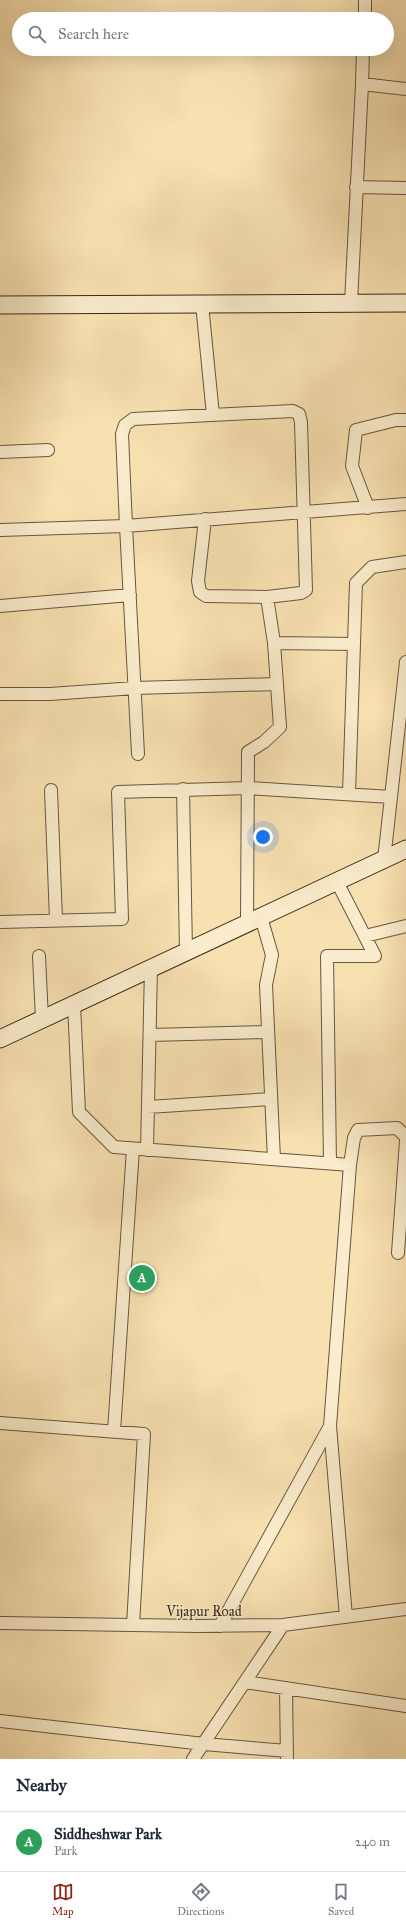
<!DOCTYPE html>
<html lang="en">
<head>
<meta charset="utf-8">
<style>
	body { margin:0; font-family:"IM FELL Great Primer",serif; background:#f2f2f3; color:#1f2937 }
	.you { position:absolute; left:263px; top:837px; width:14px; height:14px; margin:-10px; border:3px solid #fff; border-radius:50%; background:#1a73e8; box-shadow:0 0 0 6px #1a73e833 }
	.badge { display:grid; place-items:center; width:26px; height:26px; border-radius:50%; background:#8f2418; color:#fff; font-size:13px; font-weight:700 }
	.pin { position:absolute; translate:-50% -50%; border:2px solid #fff; box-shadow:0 1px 4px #0006 }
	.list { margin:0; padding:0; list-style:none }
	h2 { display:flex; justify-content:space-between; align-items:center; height:52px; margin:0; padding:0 16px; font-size:17px }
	h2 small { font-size:13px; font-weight:400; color:#747a83 }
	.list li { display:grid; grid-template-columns:26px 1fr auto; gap:12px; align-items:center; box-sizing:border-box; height:60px; padding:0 16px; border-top:1px solid #e0e1e3 }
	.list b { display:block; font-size:15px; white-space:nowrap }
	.list p { margin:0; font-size:13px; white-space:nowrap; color:#747a83 }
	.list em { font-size:13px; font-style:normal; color:#747a83 }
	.icon { flex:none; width:22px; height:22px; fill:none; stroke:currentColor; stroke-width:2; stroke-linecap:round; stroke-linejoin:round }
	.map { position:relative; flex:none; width:406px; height:1759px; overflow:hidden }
	.search { position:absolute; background:#fff; box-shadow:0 4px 16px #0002; left:12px; right:12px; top:12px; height:44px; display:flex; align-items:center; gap:10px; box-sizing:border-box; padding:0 14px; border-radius:22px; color:#747a83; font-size:15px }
	.sheet { height:112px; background:#fff }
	nav { display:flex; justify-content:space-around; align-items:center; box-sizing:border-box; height:56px; border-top:1px solid #e0e1e3; background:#fff; font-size:11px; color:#747a83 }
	nav a { display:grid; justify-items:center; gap:2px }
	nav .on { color:#8f2418 }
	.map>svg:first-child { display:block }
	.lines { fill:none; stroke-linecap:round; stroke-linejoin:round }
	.street-casing { stroke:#68563f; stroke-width:14 }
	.secondary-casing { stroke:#382819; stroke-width:19 }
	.street { stroke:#faeccc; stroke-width:12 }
	.secondary { stroke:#faeccc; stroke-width:17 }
	.labels { text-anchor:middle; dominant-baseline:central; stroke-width:3; stroke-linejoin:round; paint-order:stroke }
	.street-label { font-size:14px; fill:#382819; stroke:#faeccc }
</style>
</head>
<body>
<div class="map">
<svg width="406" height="1759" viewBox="0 0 406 1759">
	<rect width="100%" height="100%" fill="#f8e1b1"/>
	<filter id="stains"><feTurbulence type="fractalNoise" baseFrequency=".005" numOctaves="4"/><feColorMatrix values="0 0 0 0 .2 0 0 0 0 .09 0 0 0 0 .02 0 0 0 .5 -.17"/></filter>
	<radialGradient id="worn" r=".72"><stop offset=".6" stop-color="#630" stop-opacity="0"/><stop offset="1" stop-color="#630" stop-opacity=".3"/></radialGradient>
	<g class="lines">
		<defs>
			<path id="street" d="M365 19V0
				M363 49 362 84 406 89
				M356 187 406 188
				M351 303 362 84
				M202 304 213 415
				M0 452 48 450
				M368 508 352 466 356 430 396 420H406
				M205 519 198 581 200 592 206 596 267 597 274 643 280 727 264 742 248 752 247 923
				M0 530 126 526 122 434 125 425 133 419 293 411 299 414 301 422 306 590 301 593 267 597
				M0 606 130 595
				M274 643 354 644
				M0 694H50L135 688 277 684
				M138 754 126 526 406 504
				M183 789 186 952
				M51 790 56 920
				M349 794 356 583 372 567 406 562
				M384 860 406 662
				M261 917 272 955 266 985 274 1159
				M0 922 122 919 118 792 248 788 391 797
				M365 936 406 926
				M39 956 42 1019
				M74 1004 79 1112 114 1147 350 1165 330 1426 220 1626
				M150 1035 267 1032
				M148 1107 271 1099
				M147 1150 151 968
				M330 1163 327 956H375L337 882
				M350 1165 354 1138 358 1130 397 1128 406 1137
				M398 1253 406 1141
				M0 1423 144 1434 133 1625
				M330 1426 346 1617
				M114 1431 133 1149
				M0 1623 199 1626 283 1625 406 1609
				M245 1682 406 1706
				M286 1688 287 1759
				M0 1721 204 1744 287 1751
				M193 1759 283 1625"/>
			<path id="secondary" d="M0 305 406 303
				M0 1039 406 849"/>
		</defs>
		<use href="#street" class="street-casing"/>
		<use href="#secondary" class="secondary-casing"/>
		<use href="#street" class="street"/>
		<use href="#secondary" class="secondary"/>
	</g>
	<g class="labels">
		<g class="street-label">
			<text x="204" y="1611">Vijapur Road</text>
		</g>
	</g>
	<rect width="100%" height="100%" filter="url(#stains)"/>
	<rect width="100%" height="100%" fill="url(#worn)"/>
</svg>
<div class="you"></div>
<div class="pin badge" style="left:142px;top:1278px;background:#2e9e5b">A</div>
<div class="search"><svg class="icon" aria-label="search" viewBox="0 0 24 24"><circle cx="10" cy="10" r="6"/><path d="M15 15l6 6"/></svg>Search here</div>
</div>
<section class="sheet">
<h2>Nearby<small></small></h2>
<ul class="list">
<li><span class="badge" style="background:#2e9e5b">A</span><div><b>Siddheshwar Park</b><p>Park</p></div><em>240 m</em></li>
</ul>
</section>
<nav>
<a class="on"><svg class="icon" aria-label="map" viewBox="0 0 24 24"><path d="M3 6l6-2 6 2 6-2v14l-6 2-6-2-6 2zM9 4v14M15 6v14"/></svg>Map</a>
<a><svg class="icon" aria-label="directions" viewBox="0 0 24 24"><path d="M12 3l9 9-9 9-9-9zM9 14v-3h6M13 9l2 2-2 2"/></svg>Directions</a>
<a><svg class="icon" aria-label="saved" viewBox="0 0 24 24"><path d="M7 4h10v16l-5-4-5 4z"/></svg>Saved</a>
</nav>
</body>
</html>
